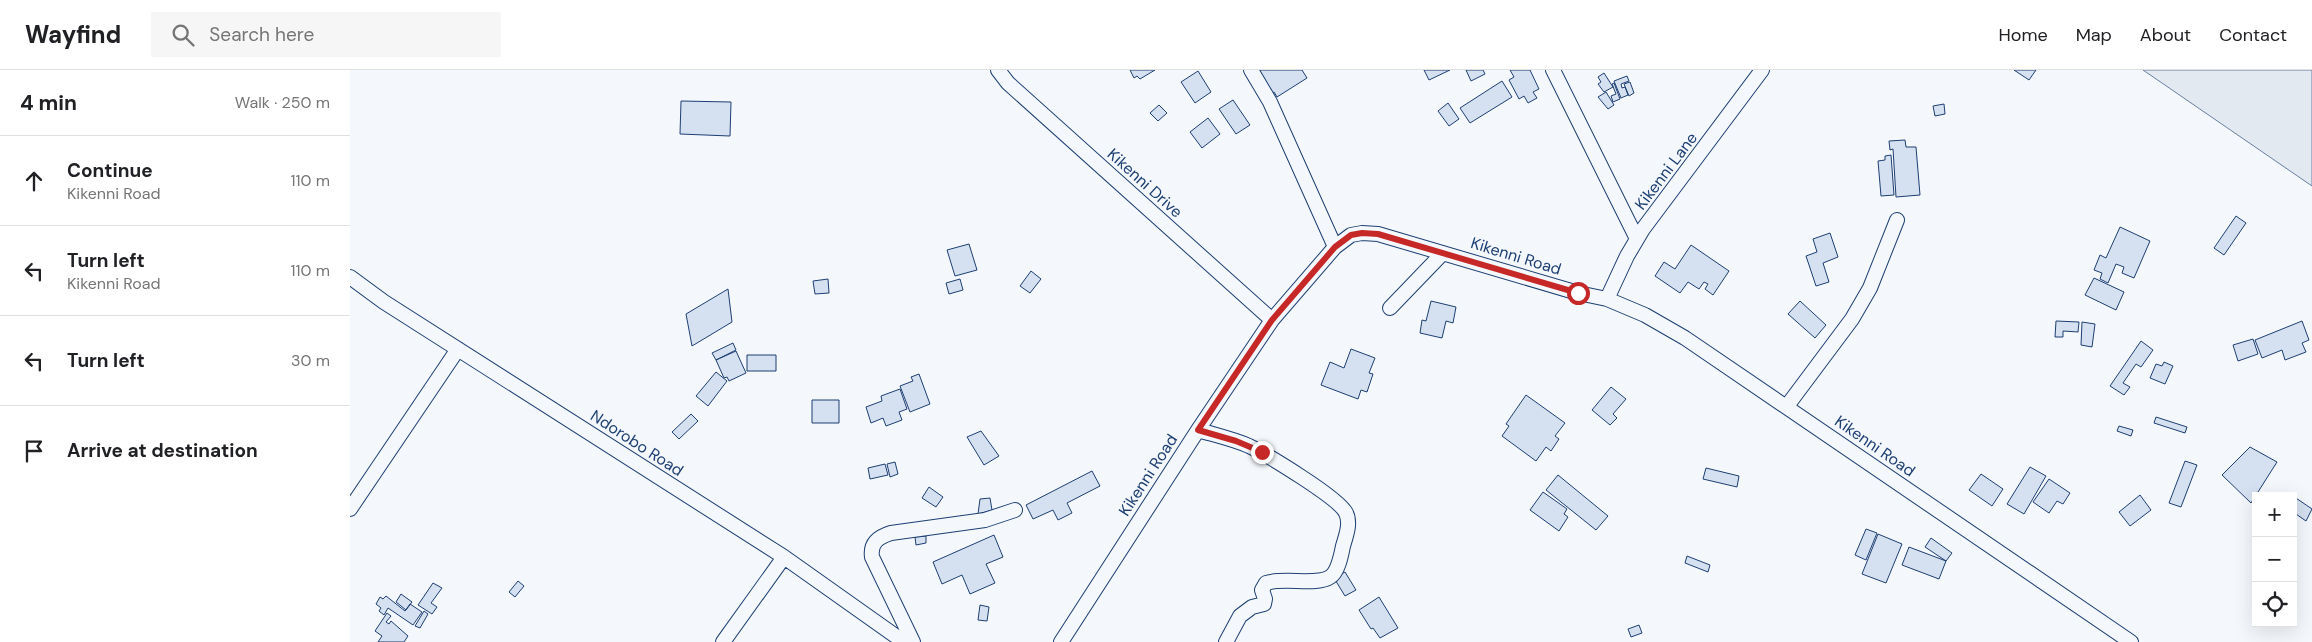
<!DOCTYPE html>
<html lang="en">
<head>
<meta charset="utf-8">
<style>
	body { margin:0; font-family:"DM Sans",sans-serif; background:#f6f6f6; color:#202124 }
	.controls { position:absolute; right:15px; bottom:15px; display:grid; overflow:hidden; border-radius:0px; box-shadow:0 5px 20px #0002 }
	.controls button { width:45px; height:45px; display:grid; place-items:center; padding:0; border:0; border-bottom:1px solid #e0e0e0; background:#fff; color:#202124; font:25px sans-serif }
	.stop { position:absolute; width:15px; height:15px; margin:-11px; border:4px solid #c62828; border-radius:50%; background:#fff }
	.stop.end { background:#c62828; border-color:#fff; box-shadow:0 1px 5px #0008 }
	.list { margin:0; padding:0; list-style:none }
	h2 { display:flex; justify-content:space-between; align-items:center; height:65px; margin:0; padding:0 20px; font-size:21px }
	h2 small { font-size:16px; font-weight:400; color:#757577 }
	.list li { display:grid; grid-template-columns:32px 1fr auto; gap:15px; align-items:center; box-sizing:border-box; height:90px; padding:0 20px; border-top:1px solid #e0e0e0 }
	.list b { display:block; font-size:19px; white-space:nowrap }
	.list p { margin:0; font-size:16px; white-space:nowrap; color:#757577 }
	.list em { font-size:16px; font-style:normal; color:#757577 }
	.icon { flex:none; width:28px; height:28px; fill:none; stroke:currentColor; stroke-width:2; stroke-linecap:round; stroke-linejoin:round }
	.map { position:relative; flex:none; width:1962px; height:572px; overflow:hidden }
	header { display:flex; align-items:center; gap:30px; box-sizing:border-box; height:70px; padding:0 25px; background:#fff; border-bottom:1px solid #e0e0e0 }
	header strong { font-size:24px }
	nav { display:flex; gap:28px; margin-inline-start:auto; font-size:18px }
	.search { width:350px; height:45px; background:#f6f6f6; display:flex; align-items:center; gap:12px; box-sizing:border-box; padding:0 18px; border-radius:0px; color:#757577; font-size:19px }
	main { display:flex }
	aside { flex:1; background:#fff }
	.map>svg:first-child { display:block }
	.green { fill:#e3e9f0; stroke:#687fa3 }
	.building { fill:#d5e0f0; stroke:#1d3f73 }
	.lines { fill:none; stroke-linecap:round; stroke-linejoin:round }
	.street-casing { stroke:#1d3f73; stroke-width:16 }
	.street { stroke:#f4f7fb; stroke-width:14 }
	.route { stroke:#c62828; stroke-width:6 }
	.labels { text-anchor:middle; dominant-baseline:central; stroke-width:4; stroke-linejoin:round; paint-order:stroke }
	.street-label { font-size:16px; fill:#1d3f73; stroke:#f4f7fb }
</style>
</head>
<body>
<header>
<strong>Wayfind</strong>
<div class="search"><svg class="icon" aria-label="search" viewBox="0 0 24 24"><circle cx="10" cy="10" r="6"/><path d="M15 15l6 6"/></svg>Search here</div>
<nav><a>Home</a><a>Map</a><a>About</a><a>Contact</a></nav>
</header>
<main>
<aside>
<h2>4 min<small>Walk · 250 m</small></h2>
<ul class="list">
<li><svg class="icon" aria-label="ahead" viewBox="0 0 24 24"><path d="M12 20V5M6 11l6-6 6 6"/></svg><div><b>Continue</b><p>Kikenni Road</p></div><em>110 m</em></li>
<li><svg class="icon" aria-label="left" viewBox="0 0 24 24"><path d="M17 20v-9H6M10 6l-5 5 5 5"/></svg><div><b>Turn left</b><p>Kikenni Road</p></div><em>110 m</em></li>
<li><svg class="icon" aria-label="left" viewBox="0 0 24 24"><path d="M17 20v-9H6M10 6l-5 5 5 5"/></svg><div><b>Turn left</b></div><em>30 m</em></li>
<li><svg class="icon" aria-label="arrive" viewBox="0 0 24 24"><path d="M6 21V4h12l-3 4 3 4H6"/></svg><div><b>Arrive at destination</b></div></li>
</ul>
</aside>
<div class="map">
<svg width="1962" height="572" viewBox="0 0 1962 572">
	<rect width="100%" height="100%" fill="#f4f7fb"/>
	<path class="green" d="M1793 0H1962V116Z"/>
	<path class="building" d="M780 0H805L790 9 787 6 784 8Z
		M906 0H952L957 8 927 27 924 22 921 24Z
		M1074 0H1100L1079 10Z
		M1116 0H1133L1135 4 1121 11Z
		M1160 0H1180L1189 19 1183 22 1187 28 1178 33 1174 26 1169 29 1159 10 1164 7Z
		M1664 0H1686L1679 10Z
		M848 1 861 22 845 33 831 12Z
		M1254 3 1263 17 1254 22 1248 14 1251 12 1248 7Z
		M1277 6 1279 11 1271 14 1272 18 1275 17 1278 25 1271 28 1264 11Z
		M1152 11 1162 27 1120 53 1110 38Z
		M1280 12 1284 23 1279 26 1274 14Z
		M1264 13 1270 29 1263 32 1261 26 1266 24 1262 14Z
		M1256 22 1264 35 1258 39 1248 27Z
		M883 30 900 55 886 64 869 39Z
		M331 31 381 32 380 66 330 64Z
		M1098 33 1109 49 1099 56 1088 41Z
		M1594 34 1595 44 1585 46 1583 36Z
		M809 35 817 43 808 51 800 43Z
		M858 48 870 64 852 78 840 62Z
		M1555 70 1556 77H1566L1570 125 1546 127 1543 79 1540 80 1539 71Z
		M1541 85 1544 125 1531 126 1528 91 1535 90V86Z
		M1886 146 1896 153 1874 185 1864 178Z
		M1770 157 1800 171 1784 208 1772 203 1774 197 1766 194 1758 213 1750 209 1752 203 1744 200 1750 185 1756 188Z
		M1480 163 1488 187 1473 193 1479 212 1466 216 1456 186 1467 182 1463 169Z
		M619 174 627 200 605 206 597 180Z
		M1341 175 1379 201 1363 225 1355 219 1358 214 1354 212 1349 219 1338 212 1330 223 1305 206 1314 192 1325 199Z
		M681 201 691 209 680 223 670 216Z
		M1744 208 1774 222 1766 240 1735 225Z
		M478 209 479 223 465 224 463 211Z
		M610 209 613 220 599 224 596 213Z
		M378 219 382 252 342 276 336 244Z
		M1081 231 1106 237 1103 253 1096 251 1092 268 1070 263 1072 250 1076 251Z
		M1450 231 1476 255 1465 268 1438 244Z
		M1706 251 1729 252 1728 262 1713 261V267H1705Z
		M1952 251 1959 270 1952 273 1956 282 1935 290 1932 280 1912 288 1905 270Z
		M1732 252 1745 254 1742 277 1731 275Z
		M1903 269 1908 284 1888 291 1883 275Z
		M1791 271 1803 280 1791 297 1786 294 1773 313 1780 317 1774 325 1760 316Z
		M383 273 386 280 366 290 362 283Z
		M1001 279 1025 288 1019 303 1023 304 1017 322 1011 320 1008 329 971 315 980 292 994 298Z
		M386 281 396 303 379 311 377 307 374 308 366 290Z
		M397 285H426V301H397Z
		M1814 292 1823 296 1815 314 1800 308 1806 294 1812 296Z
		M366 302 377 311 358 336 346 326Z
		M569 304 580 334 560 342 550 316 563 311 561 307Z
		M1261 317 1276 329 1263 344 1267 348 1260 355 1242 340Z
		M550 319 557 339 549 342 552 350 536 356 533 348 521 353 516 337 532 331 531 326Z
		M1176 325 1215 353 1205 366 1209 369 1201 381 1196 377 1186 391 1152 366 1159 356 1156 354Z
		M462 330H489V353H462Z
		M341 344 348 351 329 369 322 362Z
		M1806 347 1837 357 1835 363 1804 353Z
		M1769 356 1783 360 1781 366 1767 361Z
		M631 361 649 386 634 395 617 367Z
		M1900 377 1927 392 1901 433 1872 405Z
		M1835 391 1847 395 1831 437 1819 433Z
		M545 392 548 404 540 407 537 394Z
		M535 394 538 405 520 409 518 398Z
		M1680 397 1696 406 1674 444 1657 434Z
		M1356 398 1389 406 1387 417 1353 409Z
		M742 401 750 416 717 433 722 443 708 450 703 440 683 449 676 435Z
		M1631 404 1653 419 1642 436 1619 420Z
		M1208 405 1258 446 1246 460 1196 420Z
		M1699 409 1720 423 1713 434 1707 431 1699 443 1683 432Z
		M579 417 593 427 586 437 572 428Z
		M1193 422 1217 439 1214 444 1218 447 1209 461 1180 440Z
		M1790 425 1801 440 1780 456 1769 442Z
		M1943 426 1962 439 1956 451 1943 442Z
		M640 428 642 440 628 444 630 429Z
		M1516 459 1527 463 1516 490 1505 485Z
		M1528 464 1552 474 1536 513 1512 504Z
		M644 465 653 487 636 494 645 513 620 524 612 505 592 514 583 492Z
		M576 466V473L566 475 565 467Z
		M1581 468 1602 483 1596 491 1575 477Z
		M1559 477 1596 491 1589 509 1552 495Z
		M1337 486 1360 495 1358 502 1335 493Z
		M995 502 1006 520 995 526 984 508Z
		M168 511 174 516 165 527 159 522Z
		M83 513 92 518 81 533 87 537 82 544 68 535Z
		M51 524 62 532 56 540 46 532Z
		M36 526 55 541 60 534 72 542 63 555 38 538 34 545 29 541 31 538 26 534 30 527 33 529Z
		M1029 527 1048 558 1030 568 1023 558 1021 559 1009 540Z
		M630 535 639 537 637 551 628 550Z
		M74 541 78 544 70 558 65 556Z
		M37 543 41 546 36 552 39 554 41 551 58 566 54 572H28L32 566 25 561Z
		M1289 555 1292 563 1281 567 1278 559Z"/>
	<g class="lines">
		<defs>
			<path id="street" d="M648 0 658 13 922 250
				M901 0 920 32 985 177
				M1203 0 1287 169
				M0 207 34 232 434 487 554 572
				M1257 229 1277 186 1293 159 1412 0
				M1040 238 1093 183
				M1437 336 1502 249 1520 218 1547 150
				M848 360C865 365 883 369 899 376 916 384 989 428 996 443 1001 453 996 466 993 476 991 486 988 502 980 507 967 516 934 507 916 513L912 520 915 529 914 534 902 537 890 546 876 572
				M0 439 108 279
				M373 572 434 487
				M563 572 522 487C520 473 528 467 541 463L635 450 665 440
				M711 572 848 360 922 250 985 177 1001 165 1012 163 1028 164 1228 223 1257 229 1295 245 1335 268 1781 572"/>
		</defs>
		<use href="#street" class="street-casing"/>
		<use href="#street" class="street"/>
	</g>
	<g class="lines">
		<path class="route" d="M912 382 886 371 848 360 922 250 985 177 1001 165 1012 163 1028 164 1228 223"/>
	</g>
	<g class="labels">
		<g class="street-label">
			<text transform="translate(1316 101) rotate(-53)">Kikenni Lane</text>
			<text transform="translate(795 113) rotate(42)">Kikenni Drive</text>
			<text transform="translate(1166 186) rotate(17)">Kikenni Road</text>
			<text transform="translate(287 373) rotate(33)">Ndorobo Road</text>
			<text transform="translate(1525 376) rotate(35)">Kikenni Road</text>
			<text transform="translate(798 405) rotate(-57)">Kikenni Road</text>
		</g>
	</g>
</svg>
<div class="controls">
<button>+</button>
<button>−</button>
<button><svg class="icon" aria-label="locate" viewBox="0 0 24 24"><circle cx="12" cy="12" r="6"/><path d="M12 2v4M12 18v4M2 12h4M18 12h4"/></svg></button>
</div>
<div class="stop" style="left:1228px;top:223px"></div>
<div class="stop end" style="left:912px;top:382px"></div>
</div>
</main>
</body>
</html>
